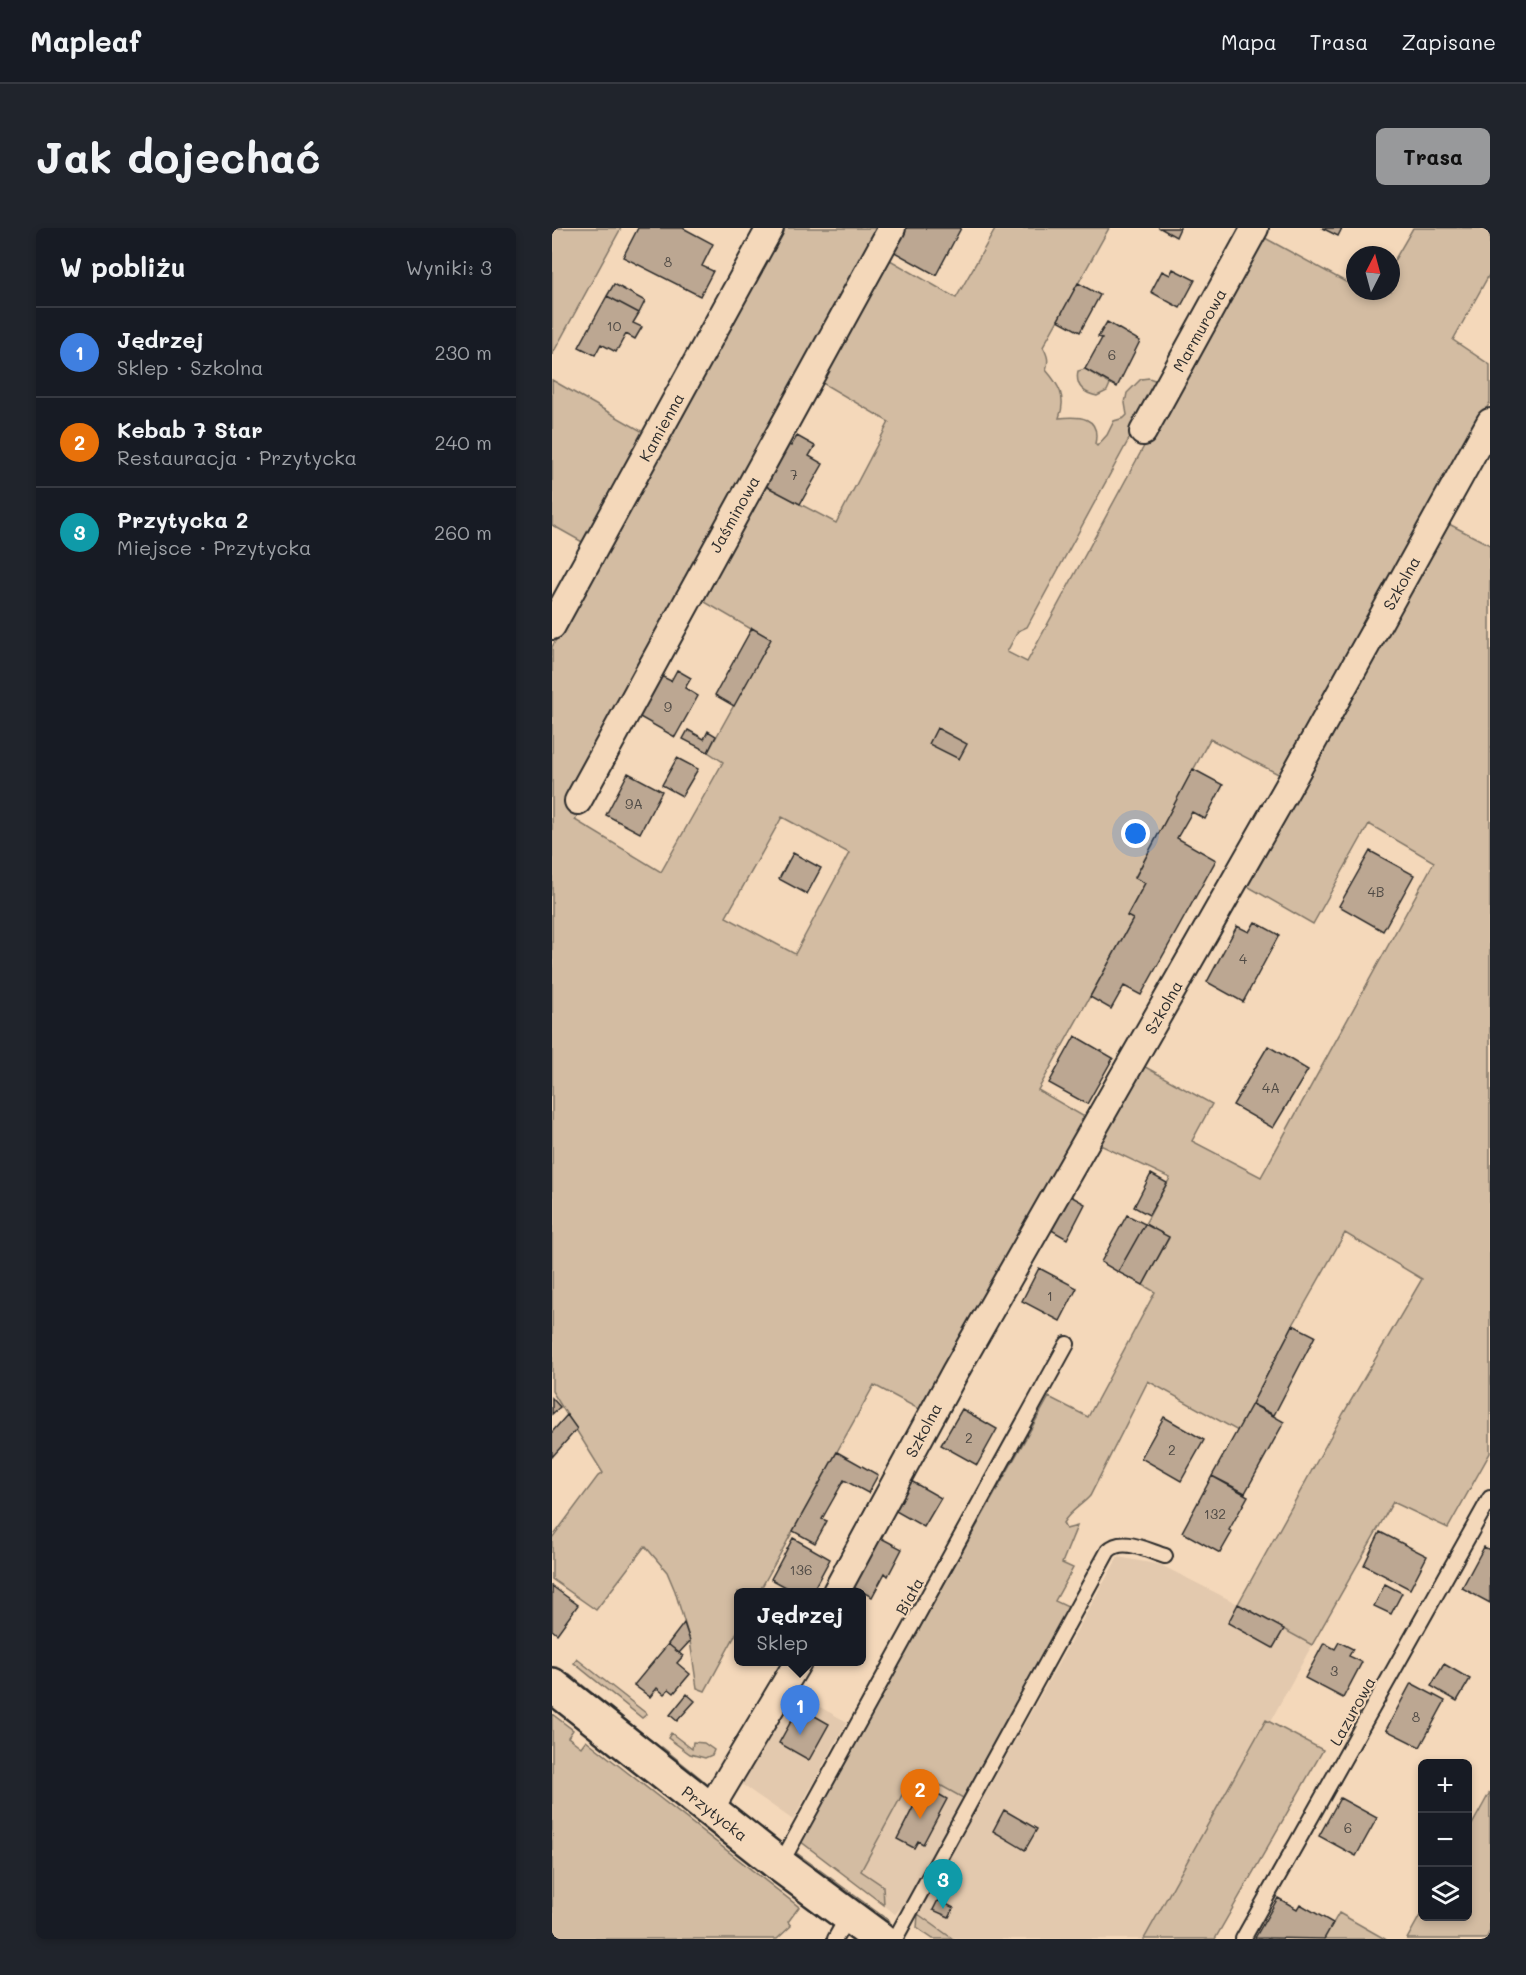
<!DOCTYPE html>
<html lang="pl">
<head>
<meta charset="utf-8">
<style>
	body { margin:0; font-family:Mali,sans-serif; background:#20242c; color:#f1f3f6 }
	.controls { position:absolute; right:18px; bottom:18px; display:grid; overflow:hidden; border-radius:9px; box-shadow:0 3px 9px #0003 }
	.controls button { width:54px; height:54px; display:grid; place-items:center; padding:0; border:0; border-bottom:2px solid #363941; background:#171b24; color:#f1f3f6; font:30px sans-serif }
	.compass { position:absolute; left:794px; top:18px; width:54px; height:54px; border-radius:50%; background:#171b24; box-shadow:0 3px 9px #0003; rotate:6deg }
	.you { position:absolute; left:584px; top:606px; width:21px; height:21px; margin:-15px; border:4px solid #fff; border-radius:50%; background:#1a73e8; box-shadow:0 0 0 9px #1a73e833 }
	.badge { display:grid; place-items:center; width:39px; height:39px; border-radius:50%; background:#98999b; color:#fff; font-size:20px; font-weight:700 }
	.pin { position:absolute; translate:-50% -50px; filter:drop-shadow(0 2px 3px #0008) }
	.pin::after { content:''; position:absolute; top:32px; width:21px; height:18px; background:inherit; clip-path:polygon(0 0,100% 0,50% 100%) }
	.popup { position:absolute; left:182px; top:1360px; width:132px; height:78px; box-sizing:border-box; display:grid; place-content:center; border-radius:9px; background:#171b24; filter:drop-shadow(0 2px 4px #0005); font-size:20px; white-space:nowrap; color:#9ea1a6 }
	.popup b { font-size:22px; color:#f1f3f6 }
	.popup::after { content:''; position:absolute; left:50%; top:100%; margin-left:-12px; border:12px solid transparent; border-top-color:#171b24 }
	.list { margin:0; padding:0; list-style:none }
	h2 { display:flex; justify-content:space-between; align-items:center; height:78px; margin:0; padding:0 24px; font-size:26px }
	h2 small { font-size:20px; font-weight:400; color:#9ea1a6 }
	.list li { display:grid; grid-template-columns:39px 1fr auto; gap:18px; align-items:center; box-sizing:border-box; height:90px; padding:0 24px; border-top:2px solid #363941 }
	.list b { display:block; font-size:22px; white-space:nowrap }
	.list p { margin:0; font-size:20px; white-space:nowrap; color:#9ea1a6 }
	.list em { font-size:20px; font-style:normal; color:#9ea1a6 }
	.icon { flex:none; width:33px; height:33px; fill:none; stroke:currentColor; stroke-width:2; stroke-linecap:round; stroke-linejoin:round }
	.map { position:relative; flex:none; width:938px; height:1711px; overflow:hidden; border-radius:9px }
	header { display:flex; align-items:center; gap:36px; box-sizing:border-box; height:84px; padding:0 30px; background:#171b24; border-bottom:2px solid #363941 }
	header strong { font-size:28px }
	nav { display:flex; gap:33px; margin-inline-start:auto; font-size:21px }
	.intro { display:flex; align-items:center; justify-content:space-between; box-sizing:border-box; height:144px; padding:0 36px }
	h1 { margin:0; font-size:42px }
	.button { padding:15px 27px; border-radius:9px; background:#98999b; color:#111; font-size:21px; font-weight:700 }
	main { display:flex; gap:36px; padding:0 36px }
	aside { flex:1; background:#171b24; border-radius:9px; box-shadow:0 3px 9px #0003 }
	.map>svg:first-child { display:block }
	.built { fill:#e3c9ae }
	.green { fill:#d3bca2; stroke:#7f7466; stroke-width:1.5; fill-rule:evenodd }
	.building { fill:#bca792; stroke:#2b2b2b; stroke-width:1.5 }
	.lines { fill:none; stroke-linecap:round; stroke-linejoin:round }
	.service-casing { stroke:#2b2b2b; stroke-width:18 }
	.minor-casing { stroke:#2b2b2b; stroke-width:30 }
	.secondary-casing { stroke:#2b2b2b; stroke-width:38 }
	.service { stroke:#f4d8ba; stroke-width:14 }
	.minor { stroke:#f4d8ba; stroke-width:26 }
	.secondary { stroke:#f4d8ba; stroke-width:33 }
	.labels { text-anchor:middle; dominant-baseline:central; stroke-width:4.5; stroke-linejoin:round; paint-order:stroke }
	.number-label { font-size:14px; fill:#4f4a45 }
	.street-label { font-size:16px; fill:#2b2b2b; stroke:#f4d8ba }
</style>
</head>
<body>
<header>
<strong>Mapleaf</strong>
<nav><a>Mapa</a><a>Trasa</a><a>Zapisane</a></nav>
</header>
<div class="intro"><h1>Jak dojechać</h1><a class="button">Trasa</a></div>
<main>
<aside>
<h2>W pobliżu<small>Wyniki: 3</small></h2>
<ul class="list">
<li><span class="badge" style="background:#3f7fe0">1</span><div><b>Jędrzej</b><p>Sklep · Szkolna</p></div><em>230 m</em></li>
<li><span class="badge" style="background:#e8710a">2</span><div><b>Kebab 7 Star</b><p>Restauracja · Przytycka</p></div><em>240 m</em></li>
<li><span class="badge" style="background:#0f9aa8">3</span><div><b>Przytycka 2</b><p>Miejsce · Przytycka</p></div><em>260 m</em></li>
</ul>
</aside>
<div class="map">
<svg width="938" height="1711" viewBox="0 0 938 1711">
	<rect width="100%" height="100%" fill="#f4d8ba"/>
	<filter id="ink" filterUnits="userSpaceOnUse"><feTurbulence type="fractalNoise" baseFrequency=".0167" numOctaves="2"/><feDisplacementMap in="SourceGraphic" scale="12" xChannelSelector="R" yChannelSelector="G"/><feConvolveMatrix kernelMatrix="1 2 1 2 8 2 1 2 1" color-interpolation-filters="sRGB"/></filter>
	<g filter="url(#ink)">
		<path class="built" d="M566 1329 609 1337 686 1376 760 1417 718 1494 714 1492 592 1711H401L366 1686Z
			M239 1463 295 1494 241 1592 185 1553Z
			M363 1543 411 1570 352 1677 343 1686 332 1677 331 1658 309 1643Z"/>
		<path class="green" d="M0 0H69L0 127Z
			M229 0H330L23 592 109 644 171 534 156 524 218 412 146 370 212 257 284 295 337 194 267 153 333 29 404 70 444 0H557L491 119C496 128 497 133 494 142 507 157 515 170 507 190 527 188 549 188 543 216L545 218 555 207 562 193 572 190 575 187 573 175 575 165 589 151 597 150 608 154 475 399 466 403 455 424 475 434 597 209 706 15 713 10 803 59V63H810L822 69 825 63H839V38L861 0H938V45L901 112 938 137V174L732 549 658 511 583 649 593 655 575 688 581 691 486 862 536 891 374 1185 322 1157 207 1364H186V1402L153 1463 145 1460 138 1413 123 1363 115 1344 93 1318 44 1382 0 1351V1310L46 1248 51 1245 0 1163V419ZM230 589 297 625 243 726 174 689Z
			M533 141 558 156 555 163 545 168C531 165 523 158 526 143Z
			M0 152 93 205 32 315 0 297Z
			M893 294 938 317V1225L896 1300 841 1274 760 1417 686 1376 791 1186 870 1051 793 1005 741 1097 686 1203 596 1153 538 1268C529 1278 518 1283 511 1295L514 1301 525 1298 510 1335 521 1340 503 1373 518 1380 411 1570 363 1543 309 1643 331 1658 332 1677 248 1613 497 1169 536 1189 603 1064 591 1057 617 1010 593 996 618 950 544 915 588 836 660 876 640 913 709 949 882 634 817 596 761 696 690 655Z
			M25 1431 95 1486 90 1490 22 1435Z
			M18 1447 94 1508 88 1510 17 1454Z
			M0 1486 21 1502 16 1509 29 1519 34 1512 247 1679 236 1694 239 1698 225 1711H0Z
			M714 1492 771 1522 663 1711H592Z
			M119 1505 140 1521 141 1514 152 1515 162 1522 160 1527 153 1530 138 1526 116 1510Z
			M110 1519 151 1552 145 1555 108 1526Z
			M938 1564V1703L934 1711H855L870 1684V1688H916V1604Z
			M246 1626 337 1693 333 1695 248 1632Z
			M787 1685 833 1711H772Z
			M366 1686 401 1711H381L365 1700Z"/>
		<path class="building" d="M86 0H131L161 16 150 38 161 43 148 68 71 29Z
			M349 0H409L384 47 337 21Z
			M608 0H628L624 9Z
			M770 0H790L786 8Z
			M621 41 643 52 628 80 599 64 610 43 618 47Z
			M526 55 548 67 528 104 506 92Z
			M62 56 93 73 87 85 55 68Z
			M55 68 87 85 81 95 90 99 83 111 74 106 64 124 49 116 43 127 27 119Z
			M555 94 588 113 565 159 533 141 550 110 546 109Z
			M245 208 263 218 257 228 271 236 248 276 212 257 235 216 239 218Z
			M200 400 219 411 182 478 163 467Z
			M125 442 139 450 133 460 146 468 123 509 86 488 109 448 119 453Z
			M385 500 415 516 407 531 377 516Z
			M136 502 152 511 156 503 164 508 156 524 131 511Z
			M125 530 146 541 130 568 110 557Z
			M641 541 671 557 653 591 640 584 625 610 664 632 589 767 572 758 559 781 538 769 581 691 575 688 593 655 583 650Z
			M76 545 110 563 88 605 54 587Z
			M818 623 862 647 831 703 787 678Z
			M241 625 269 640 255 666 227 651Z
			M703 694 727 707 691 774 655 754 685 698 697 704Z
			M523 808 561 830 535 876 497 855Z
			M716 818 756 842 721 900 681 877Z
			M599 946 615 955 597 987 582 979Z
			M515 966 533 976 515 1011 496 1000Z
			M575 987 593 996 566 1044 549 1034Z
			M593 996 617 1009 591 1057 566 1044Z
			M487 1040 525 1060 508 1093 470 1073Z
			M741 1097 763 1108 722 1187 700 1176Z
			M0 1170 8 1179 0 1186Z
			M700 1176 732 1194 693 1265 660 1248Z
			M410 1181 445 1201 425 1237 389 1217Z
			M15 1187 25 1201 0 1229V1204Z
			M612 1189 652 1212 629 1253 589 1230Z
			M285 1224 326 1247 316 1265 292 1252 270 1291 275 1293 263 1315 241 1303Z
			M660 1248 696 1268 677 1302 680 1304 668 1325 630 1304Z
			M359 1253 389 1270 372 1299 342 1282Z
			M828 1304 875 1328 858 1361 812 1337Z
			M325 1308 350 1321 336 1348 333 1345 320 1369 299 1358Z
			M241 1310 278 1331 260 1364H243L219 1351Z
			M932 1319 938 1322V1375L910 1360Z
			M833 1356 850 1365 839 1386 822 1378Z
			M0 1358 26 1377 5 1406 0 1402Z
			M686 1376 732 1401 721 1420 676 1395Z
			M132 1395 138 1413 127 1425 116 1416Z
			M787 1414 801 1421 797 1428 810 1434 791 1470 753 1450 772 1415 783 1421Z
			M116 1416 131 1428 125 1435 138 1446 122 1465 117 1461 112 1466 105 1460 98 1469 82 1457Z
			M892 1436 918 1451 905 1473 879 1458Z
			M859 1455 893 1473 868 1519 834 1502Z
			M135 1466 143 1473 125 1493 118 1487Z
			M247 1479 277 1496 257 1532 227 1515Z
			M372 1558 395 1571 371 1616 366 1613 362 1620 345 1611Z
			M788 1570 825 1590 804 1628 767 1608Z
			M452 1582 485 1601 473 1622 441 1603Z
			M726 1670 745 1681 748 1676 781 1695 772 1711 703 1710Z
			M386 1672 402 1680 397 1689 381 1682Z"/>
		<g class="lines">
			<defs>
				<path id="service" d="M228 1637 515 1116
					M283 1711 296 1688
					M343 1711 556 1323C570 1308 596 1323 613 1328
					M691 1711 938 1270"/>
				<path id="minor" d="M591 204 703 0
					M0 398 218 0
					M26 573 340 0
					M284 1364 403 1144 736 559 938 194
					M158 1581 246 1434"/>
				<path id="secondary" d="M0 1457 228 1637 328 1711"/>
			</defs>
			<use href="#service" class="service-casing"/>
			<use href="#minor" class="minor-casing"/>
			<use href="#secondary" class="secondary-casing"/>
			<use href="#service" class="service"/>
			<use href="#minor" class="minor"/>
			<use href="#secondary" class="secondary"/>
		</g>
	</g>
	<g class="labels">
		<g class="number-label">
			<text x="116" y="33">8</text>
			<text x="62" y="97">10</text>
			<text x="560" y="126">6</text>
			<text x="242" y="246">7</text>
			<text x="116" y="478">9</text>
			<text x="82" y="575">9A</text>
			<text x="824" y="663">4B</text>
			<text x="691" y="730">4</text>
			<text x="719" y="859">4A</text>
			<text x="498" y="1067">1</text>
			<text x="417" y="1209">2</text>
			<text x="620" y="1221">2</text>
			<text x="663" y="1285">132</text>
			<text x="249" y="1341">136</text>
			<text x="782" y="1442">3</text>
			<text x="864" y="1488">8</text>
			<text x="796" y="1599">6</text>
		</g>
		<g class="street-label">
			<text transform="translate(647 102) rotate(-61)">Marmurowa</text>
			<text transform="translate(109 199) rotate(-61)">Kamienna</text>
			<text transform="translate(182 286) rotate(-61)">Jaśminowa</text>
			<text transform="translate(849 355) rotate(-61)">Szkolna</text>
			<text transform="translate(611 779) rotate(-60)">Szkolna</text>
			<text transform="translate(371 1202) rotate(-62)">Szkolna</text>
			<text transform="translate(357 1368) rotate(-61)">Biała</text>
			<text transform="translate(800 1483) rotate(-61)">Lazurowa</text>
			<text transform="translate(163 1585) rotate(38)">Przytycka</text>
		</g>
	</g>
</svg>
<div class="controls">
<button>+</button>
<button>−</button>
<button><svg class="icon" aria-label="layers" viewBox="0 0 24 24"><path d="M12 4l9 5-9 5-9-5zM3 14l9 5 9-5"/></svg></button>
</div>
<svg class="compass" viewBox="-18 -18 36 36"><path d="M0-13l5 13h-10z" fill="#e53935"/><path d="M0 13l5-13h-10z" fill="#9ea1a6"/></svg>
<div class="you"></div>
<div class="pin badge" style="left:248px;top:1507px;background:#3f7fe0">1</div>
<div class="popup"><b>Jędrzej</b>Sklep</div>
<div class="pin badge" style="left:368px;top:1591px;background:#e8710a">2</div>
<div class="pin badge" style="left:391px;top:1681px;background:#0f9aa8">3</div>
</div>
</main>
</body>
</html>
